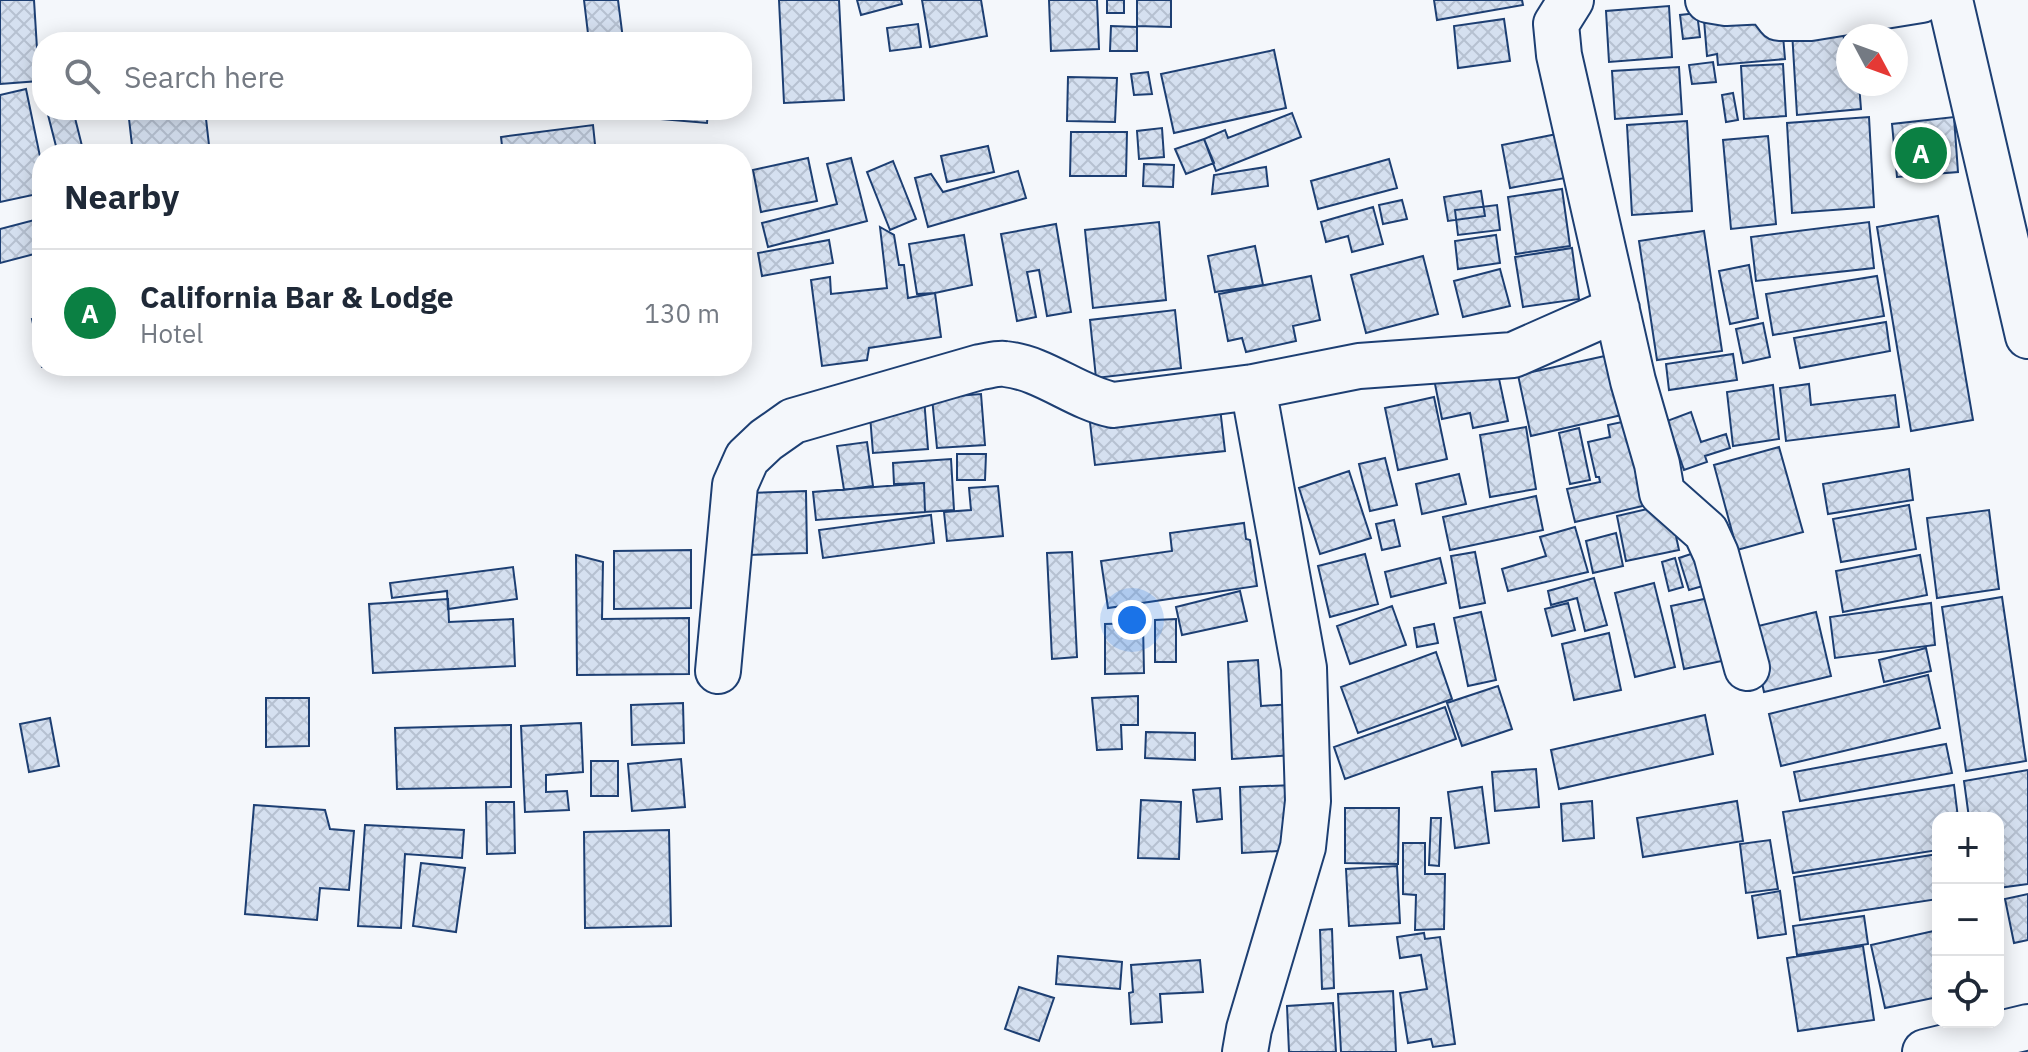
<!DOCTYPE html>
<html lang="en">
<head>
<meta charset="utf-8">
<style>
	body { margin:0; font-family:"IBM Plex Sans",sans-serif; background:#f6f6f7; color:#1f2937 }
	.controls { position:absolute; right:24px; bottom:24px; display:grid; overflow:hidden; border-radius:16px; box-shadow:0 4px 20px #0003 }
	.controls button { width:72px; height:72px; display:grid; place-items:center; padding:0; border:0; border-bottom:2px solid #e0e1e3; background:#fff; color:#1f2937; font:40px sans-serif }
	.compass { position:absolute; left:1836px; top:24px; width:72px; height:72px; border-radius:50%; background:#fff; box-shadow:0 4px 20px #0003; rotate:131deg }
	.you { position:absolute; left:1132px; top:620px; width:28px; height:28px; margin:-20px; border:6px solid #fff; border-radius:50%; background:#1a73e8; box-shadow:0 0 0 12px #1a73e833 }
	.badge { display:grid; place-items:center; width:52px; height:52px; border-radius:50%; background:#0b8043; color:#fff; font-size:26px; font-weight:700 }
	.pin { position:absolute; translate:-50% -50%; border:4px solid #fff; box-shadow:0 2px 8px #0006 }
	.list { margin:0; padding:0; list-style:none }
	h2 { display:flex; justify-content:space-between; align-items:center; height:104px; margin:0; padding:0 32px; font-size:34px }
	h2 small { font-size:26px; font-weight:400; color:#747a83 }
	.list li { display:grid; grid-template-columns:52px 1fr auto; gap:24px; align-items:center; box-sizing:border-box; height:128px; padding:0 32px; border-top:2px solid #e0e1e3 }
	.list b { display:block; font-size:30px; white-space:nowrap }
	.list p { margin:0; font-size:26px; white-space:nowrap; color:#747a83 }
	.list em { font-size:26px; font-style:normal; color:#747a83 }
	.icon { flex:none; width:44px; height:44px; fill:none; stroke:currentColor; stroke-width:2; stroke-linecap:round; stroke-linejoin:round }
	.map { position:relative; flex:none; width:2028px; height:1052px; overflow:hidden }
	.search { position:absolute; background:#fff; box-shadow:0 4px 20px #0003; left:32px; top:32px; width:720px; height:88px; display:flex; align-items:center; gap:20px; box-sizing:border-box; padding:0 28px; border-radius:32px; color:#747a83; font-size:30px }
	.panel { position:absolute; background:#fff; box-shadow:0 4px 20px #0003; left:32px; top:144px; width:720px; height:232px; border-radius:32px }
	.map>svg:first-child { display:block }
	.building { fill:url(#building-cross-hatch); stroke:#1d3f73; stroke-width:2 }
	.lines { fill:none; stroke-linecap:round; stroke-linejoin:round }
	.minor-casing { stroke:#1d3f73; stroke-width:48 }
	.minor { stroke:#f4f7fb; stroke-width:44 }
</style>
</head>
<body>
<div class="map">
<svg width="2028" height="1052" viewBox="0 0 2028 1052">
	<defs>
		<pattern id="building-cross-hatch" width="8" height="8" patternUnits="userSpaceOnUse" patternTransform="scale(2)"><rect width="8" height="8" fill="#d5e0f0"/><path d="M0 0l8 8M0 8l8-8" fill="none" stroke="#b6c1d1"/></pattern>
	</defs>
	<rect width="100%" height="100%" fill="#f4f7fb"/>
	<path class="building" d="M0 0H34L39 81 0 84Z
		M584 0H618L623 39 589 42Z
		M779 0H839L844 100 784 103Z
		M857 0H901L902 4 861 15Z
		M922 0H981L987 36 930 47Z
		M1049 0H1097L1099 49 1051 51Z
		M1107 0H1124V13H1107Z
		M1137 0H1171V27L1137 26Z
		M1434 0H1522L1523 5 1437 20Z
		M1669 6 1672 57 1609 62 1606 11Z
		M1697 13 1700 37 1683 39 1680 15Z
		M1504 19 1510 61 1458 68 1454 26Z
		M1704 20 1782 24 1785 59 1718 65 1717 54 1707 56Z
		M918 24 921 47 890 51 887 28Z
		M1111 26 1137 27V51H1110Z
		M1843 27 1845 54H1848V84H1859L1861 109 1797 115 1792 31Z
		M1274 50 1286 108 1174 133 1161 74Z
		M1713 62 1716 82 1692 84 1689 65Z
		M1783 64 1786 116 1744 119 1741 66Z
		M1679 67 1682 114 1615 119 1612 71Z
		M1148 72 1152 94 1134 95 1131 74Z
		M1068 77 1117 78 1115 122 1067 121Z
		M26 89 42 166V193L0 202V95Z
		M1733 93 1738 120 1726 122 1722 95Z
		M73 110 84 154H58L47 111Z
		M128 110H205L210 154H133Z
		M615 110H708L707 123 614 115Z
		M1292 113 1301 137 1216 171 1204 139 1225 130 1228 138Z
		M1869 117 1874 207 1792 213 1787 123Z
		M1954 117 1958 172 1897 177 1892 124Z
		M1687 121 1692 211 1632 215 1627 125Z
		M593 125 596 154H503L501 137Z
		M1162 128 1164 157 1139 159 1137 131Z
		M1071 132H1127L1126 176H1070Z
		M1557 134 1565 178 1510 188 1502 145Z
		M1768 136 1776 224 1731 229 1723 140Z
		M1204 139 1214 163 1186 174 1175 149Z
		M988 146 994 172 947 182 941 156Z
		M808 158 817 201 761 212 753 170Z
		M851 158 867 221 768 247 762 223 837 204 827 164Z
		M1389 159 1397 188 1318 209 1311 181Z
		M893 161 916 219 890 230 867 172Z
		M1144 164 1174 165 1173 187 1143 186Z
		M1266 167 1268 186 1212 194 1214 175Z
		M1018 171 1026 198 928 227 915 178 931 174 943 192Z
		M1562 189 1570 246 1516 254 1508 197Z
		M1481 191 1485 216 1448 221 1444 197Z
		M1402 200 1407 219 1383 224 1379 205Z
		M1497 205 1500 230 1458 235 1455 210Z
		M1373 207 1383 244 1352 252 1348 236 1326 242 1321 222Z
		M1938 216 1973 420 1911 431 1877 227Z
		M42 218V252L0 263V229Z
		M1159 222 1166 300 1093 308 1085 230Z
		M1869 222 1874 268 1756 281 1751 237Z
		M1056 224 1071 312 1047 316 1039 270 1027 272 1036 317 1017 321 1001 234Z
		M880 227 894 235 899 265H904L908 298 935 293 941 337 869 348 867 360 822 366 811 280 830 277 831 294 887 288Z
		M1704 231 1722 351 1657 360 1639 241Z
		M964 235 972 285 935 293 917 294 909 244Z
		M1496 235 1500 263 1458 269 1455 241Z
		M829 240 833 263 762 276 758 253Z
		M1255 246 1263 285 1215 292 1208 256Z
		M1572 248 1579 299 1523 307 1515 257Z
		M1423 256 1438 314 1366 333 1351 275Z
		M1749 265 1758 318 1730 324 1719 271Z
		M1500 269 1510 306 1463 317 1454 281Z
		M1311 276 1320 320 1293 326 1296 341 1246 352 1242 338 1228 341 1219 294Z
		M1877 276 1884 316 1773 335 1766 294Z
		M1175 310 1181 368 1096 378 1090 320Z
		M42 317V366H49L42 367 32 319Z
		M1886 322 1890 351 1800 368 1794 338Z
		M1763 323 1770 357 1743 363 1736 329Z
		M1614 354 1626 414 1531 436 1518 375Z
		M1733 354 1737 380 1669 390 1666 364Z
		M1495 360 1508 421 1473 428 1470 413 1442 419 1433 374Z
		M1809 384 1811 405 1895 395 1899 427 1786 441 1780 388Z
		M1773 385 1779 439 1733 446 1727 392Z
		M981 394 985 445 937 448 932 398Z
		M1434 397 1447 459 1398 470 1385 408Z
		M924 398 928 449 873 453 869 403Z
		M1219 399 1225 451 1095 465 1089 414Z
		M1691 412 1701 442 1726 434 1730 448 1705 456 1707 462 1684 470 1667 421Z
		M1641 418 1651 504 1575 522 1567 489 1600 482 1599 477H1596L1588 442 1610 437 1608 425Z
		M1526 427 1536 489 1490 497 1480 435Z
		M1579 428 1590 480 1570 484 1559 433Z
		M867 442 873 486 844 490 837 446Z
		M1779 447 1803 532 1737 550 1714 465Z
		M957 454H986L985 480H957Z
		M1385 458 1397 505 1370 511 1359 464Z
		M951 459 954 510 925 512 924 483 894 484 893 463Z
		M1909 469 1913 500 1828 514 1823 484Z
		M1349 471 1371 538 1320 554 1299 488Z
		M1459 474 1466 504 1422 514 1416 484Z
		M924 483 925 512 816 520 813 492Z
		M998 486 1003 536 947 541 944 512 971 510 969 488Z
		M806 491 807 553 748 555 747 493Z
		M1536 496 1543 530 1450 550 1443 517Z
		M1669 504 1679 550 1626 561 1617 516Z
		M1909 505 1916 549 1841 562 1833 519Z
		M1989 510 1999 589 1937 598 1927 518Z
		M931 515 934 543 823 558 819 530Z
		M1394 520 1400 546 1382 550 1376 524Z
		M1244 523 1246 539 1250 540 1257 586 1108 608 1101 561 1172 551 1170 533Z
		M1575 527 1588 572 1508 591 1502 569 1546 556 1540 537Z
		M1616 533 1623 566 1593 573 1586 541Z
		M691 550V608L614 609V551Z
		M1703 550 1713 583 1689 590 1679 558Z
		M1072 552 1077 657 1052 659 1047 553Z
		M1475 552 1485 603 1460 608 1451 556Z
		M1365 554 1378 604 1330 617 1318 566Z
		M576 555 603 562 602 619 689 618V674L577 675Z
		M1920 555 1927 595 1843 612 1836 571Z
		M1440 558 1446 583 1391 597 1385 572Z
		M1675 558 1683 587 1669 591 1662 562Z
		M513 567 517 599 448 609 447 591 392 598 390 583Z
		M1594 578 1607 625 1585 631 1577 598 1551 605 1548 591Z
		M1654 583 1675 667 1635 677 1615 593Z
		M1240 591 1247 621 1182 635 1176 607Z
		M1718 596 1731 659 1684 669 1671 606Z
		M2002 597 2026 761 1966 771 1942 607Z
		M448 599 449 622 513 619 515 666 373 673 369 604Z
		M1568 603 1575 630 1552 636 1545 609Z
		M1931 603 1935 645 1835 658 1830 617Z
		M1392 606 1406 645 1350 664 1337 626Z
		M1481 612 1496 680 1468 686 1454 618Z
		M1816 612 1831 676 1764 692 1750 628Z
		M1176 619V662H1155V620Z
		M1143 623 1144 673 1105 674V624Z
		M1434 624 1438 643 1417 647 1414 628Z
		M1609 633 1621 690 1574 700 1562 644Z
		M1926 648 1931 671 1884 682 1879 660Z
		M1436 652 1452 699 1358 733 1341 687Z
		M1258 660 1261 706 1293 704 1295 755 1232 759 1228 662Z
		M1928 675 1940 728 1781 766 1769 714Z
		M1498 686 1512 729 1462 746 1447 703Z
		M1138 696V725H1121L1122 749 1097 750 1092 698Z
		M266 698H309V746L266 747Z
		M683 703 684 743 632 745 631 705Z
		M1445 707 1456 739 1345 779 1334 747Z
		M1705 715 1713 754 1559 789 1551 750Z
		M50 718 59 766 29 772 20 724Z
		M581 723 583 772 546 775V792L567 791 569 810 525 812 521 726Z
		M511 725V787L397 789 395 728Z
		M1146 732 1195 733V760L1145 758Z
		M1946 744 1952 773 1800 801 1794 772Z
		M681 759 685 807 632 811 628 764Z
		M591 761H618V796H591Z
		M1536 769 1539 807 1495 811 1492 772Z
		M2028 770V884L1998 888V818H1969L1964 781Z
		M1294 785 1296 850 1242 853 1240 787Z
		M1954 785 1958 818H1938V850L1793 873 1783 812Z
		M1482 787 1489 843 1455 848 1448 792Z
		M1220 788 1222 819 1197 822 1193 790Z
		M1141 800 1181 802 1179 859 1138 858Z
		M1592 801 1594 838 1563 841 1561 804Z
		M1737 801 1743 841 1643 857 1637 818Z
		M486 802H514L515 853 487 854Z
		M254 805 325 810 330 829 354 831 349 890 320 888 317 920 245 914Z
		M1345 808H1399L1398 864 1345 863Z
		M1431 818H1441L1439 866 1429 865Z
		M365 825 464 830 462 858 405 854 401 928 358 926Z
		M669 830 671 926 585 928 584 832Z
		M1770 840 1778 889 1746 893 1740 844Z
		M1403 843H1425V874H1445L1444 929 1415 930 1416 895 1403 894Z
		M1938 854V899L1800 920 1794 877Z
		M421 863 465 868 456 932 413 926Z
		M1397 866 1400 923 1349 926 1346 869Z
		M1780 891 1786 934 1758 938 1752 896Z
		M2028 894V940L2014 943 2005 899Z
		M1864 916 1868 944 1797 955 1793 926Z
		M1332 929 1334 988 1322 989 1320 930Z
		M1938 930V997L1885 1008 1871 945Z
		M1424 933 1425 939 1440 937 1455 1044 1433 1047 1431 1039 1408 1043 1400 993 1427 989 1421 955 1400 958 1397 937Z
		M1863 946 1874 1020 1798 1031 1787 958Z
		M1058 956 1122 962 1120 989 1056 984Z
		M1200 960 1203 992 1160 994 1162 1022 1131 1024 1129 993 1133 992 1131 965Z
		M1019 987 1054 998 1039 1041 1005 1029Z
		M1393 991 1396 1052H1341L1338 994Z
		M1333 1003 1336 1052H1289L1287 1006Z"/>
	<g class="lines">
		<defs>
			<path id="minor" d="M1571 0 1556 24 1559 55 1633 381 1657 464 1662 493 1706 532 1716 554 1747 668
				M1708 0 1726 3 1766 1 1779 18H1810L1921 0
				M1950 0 2028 336
				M718 671 735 485 747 458 766 440 793 421 980 367C988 366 997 363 1005 364 1044 368 1075 397 1113 405L1253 387 1359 366 1513 355 1617 309
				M1245 1052 1249 1029 1303 847 1308 801 1304 668 1253 387
				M1925 1052 2028 1027"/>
		</defs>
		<use href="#minor" class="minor-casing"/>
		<use href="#minor" class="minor"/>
	</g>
</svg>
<div class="controls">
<button>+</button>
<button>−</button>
<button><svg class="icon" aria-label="locate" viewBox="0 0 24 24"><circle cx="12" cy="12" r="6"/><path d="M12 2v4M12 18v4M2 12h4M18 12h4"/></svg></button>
</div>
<svg class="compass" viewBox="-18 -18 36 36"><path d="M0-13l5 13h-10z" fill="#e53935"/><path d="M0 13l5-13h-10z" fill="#747a83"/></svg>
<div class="you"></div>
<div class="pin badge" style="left:1921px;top:153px">A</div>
<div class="search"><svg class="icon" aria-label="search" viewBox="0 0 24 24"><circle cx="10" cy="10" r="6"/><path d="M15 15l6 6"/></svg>Search here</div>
<section class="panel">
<h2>Nearby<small></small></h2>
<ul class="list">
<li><span class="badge">A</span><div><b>California Bar &amp; Lodge</b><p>Hotel</p></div><em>130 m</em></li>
</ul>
</section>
</div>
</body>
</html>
